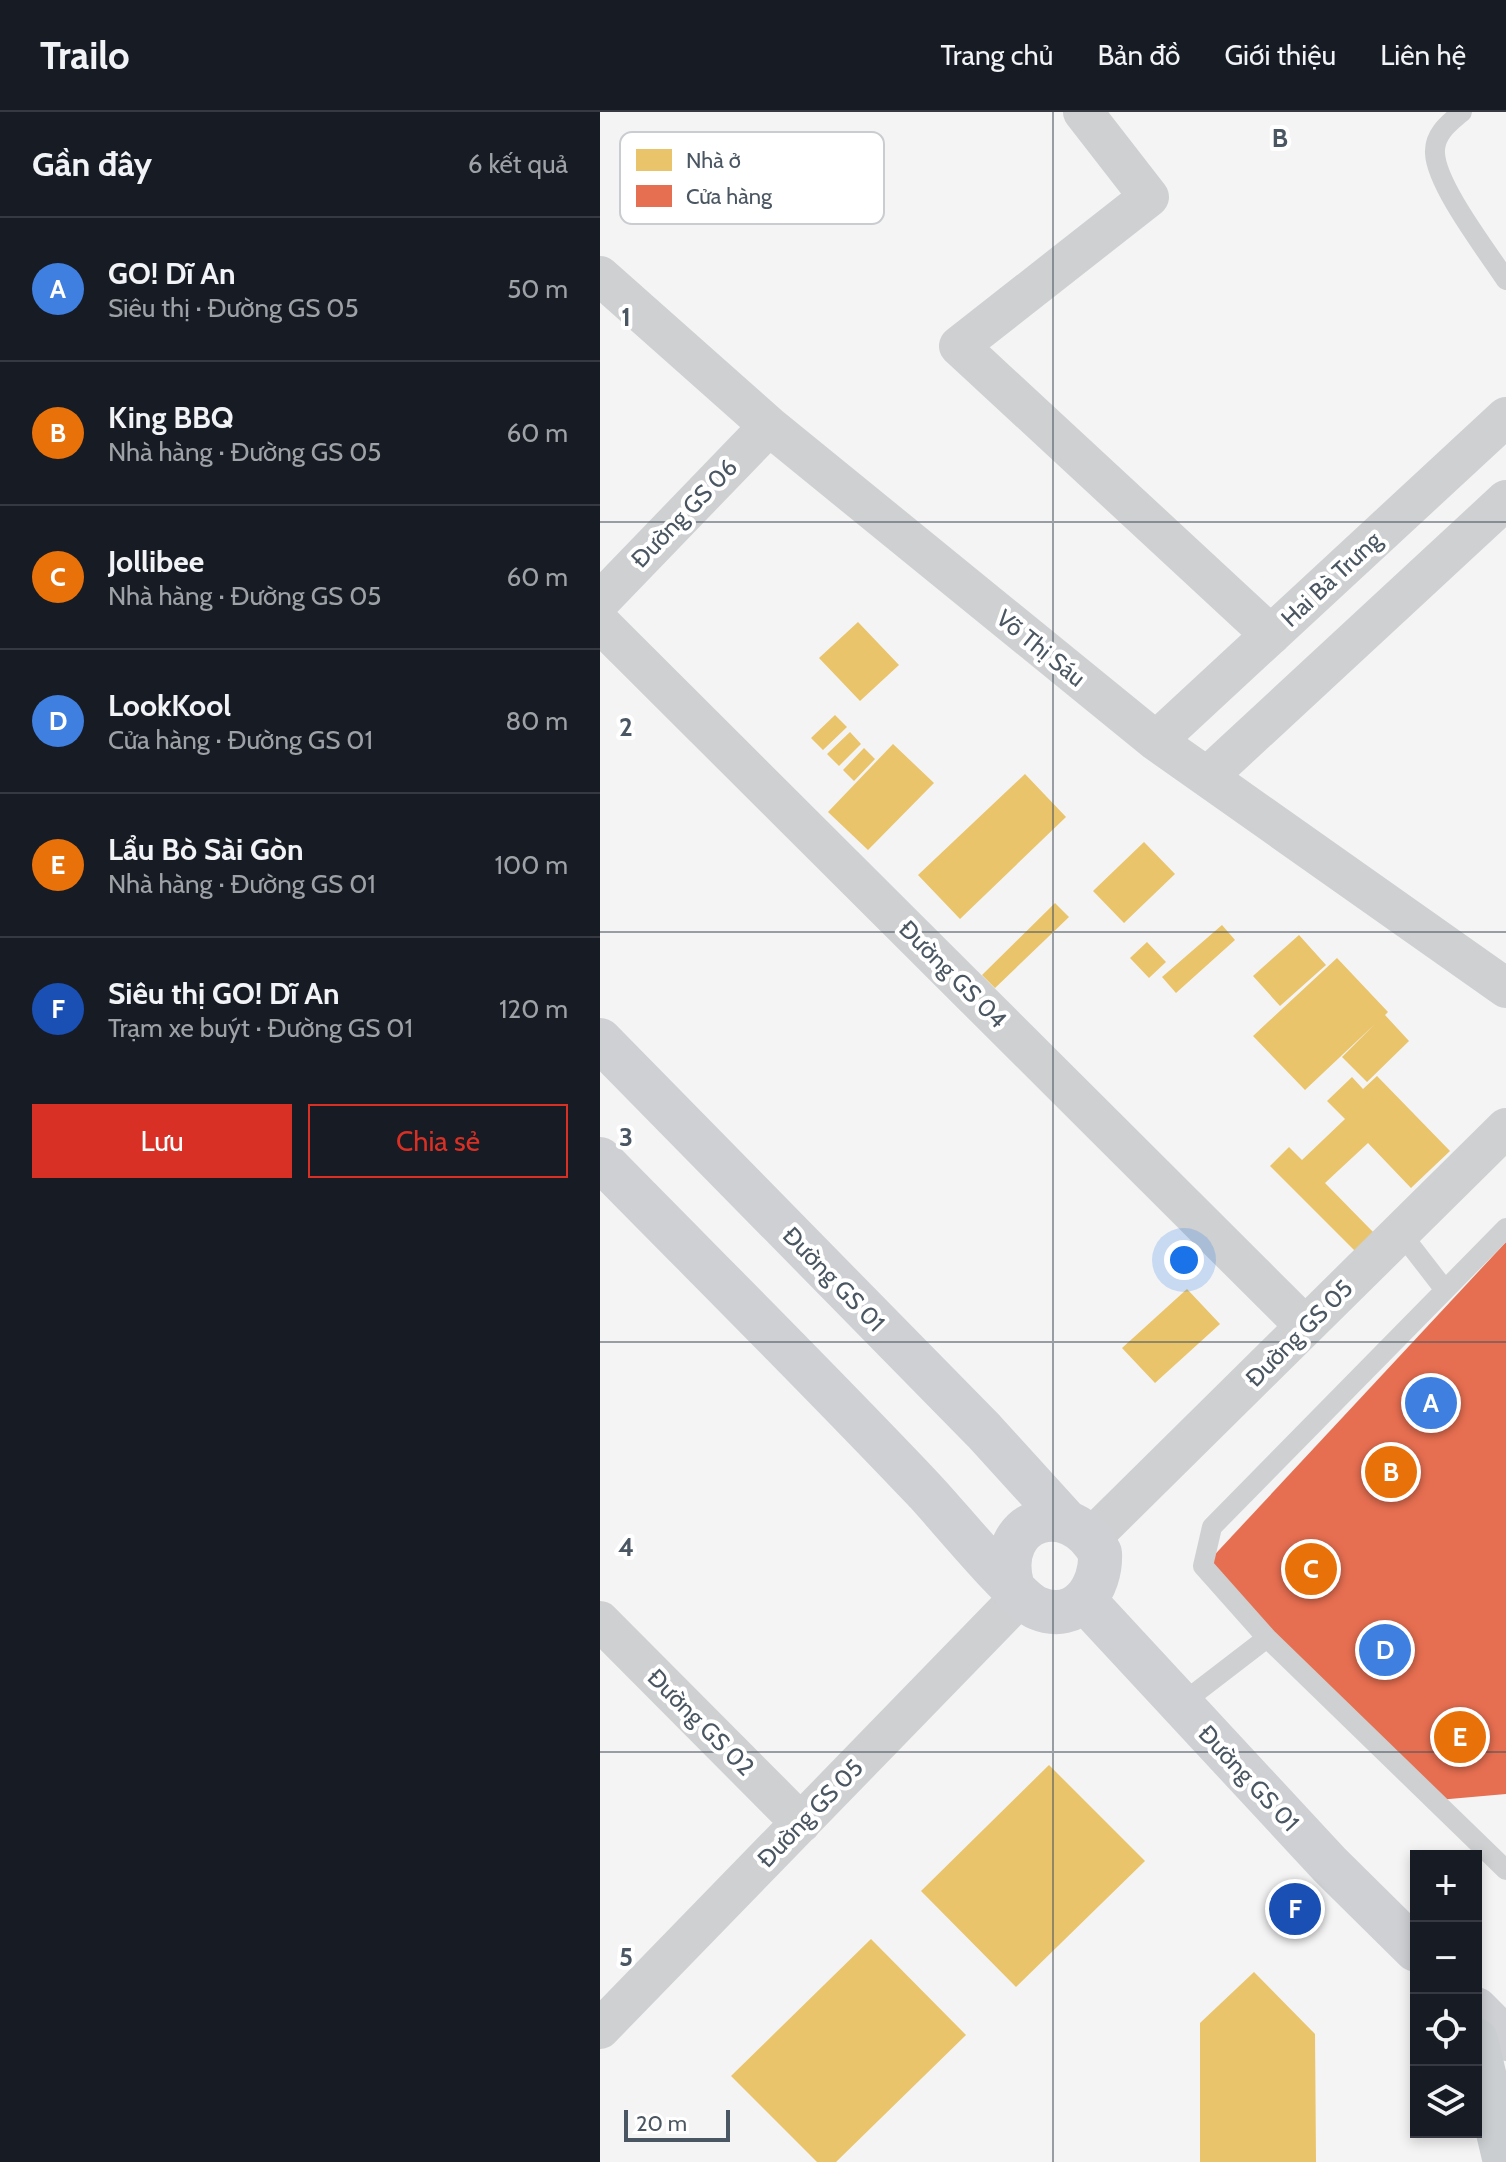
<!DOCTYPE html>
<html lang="vi">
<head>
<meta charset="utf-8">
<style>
	body { margin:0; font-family:Cabin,sans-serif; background:#20242c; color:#f1f3f6 }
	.controls { position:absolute; right:24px; bottom:24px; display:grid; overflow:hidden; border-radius:0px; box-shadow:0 4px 12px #0003 }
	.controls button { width:72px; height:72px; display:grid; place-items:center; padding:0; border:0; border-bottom:2px solid #363941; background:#171b24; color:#f1f3f6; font:40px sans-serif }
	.scale { position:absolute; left:24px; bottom:20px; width:106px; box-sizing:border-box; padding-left:8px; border:4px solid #4a5661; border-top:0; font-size:22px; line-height:28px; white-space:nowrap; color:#4a5661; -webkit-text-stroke:6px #fff; paint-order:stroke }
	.you { position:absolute; left:584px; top:1148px; width:28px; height:28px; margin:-20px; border:6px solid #fff; border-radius:50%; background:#1a73e8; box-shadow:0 0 0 12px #1a73e833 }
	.badge { display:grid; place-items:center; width:52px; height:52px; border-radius:50%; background:#d93025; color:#fff; font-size:26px; font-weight:700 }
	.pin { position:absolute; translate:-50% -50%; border:4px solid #fff; box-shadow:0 2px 8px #0006 }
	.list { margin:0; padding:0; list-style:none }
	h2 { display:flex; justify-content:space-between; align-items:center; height:104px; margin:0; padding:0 32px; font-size:34px }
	h2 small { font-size:26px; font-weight:400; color:#9ea1a6 }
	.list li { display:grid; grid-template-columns:52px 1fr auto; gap:24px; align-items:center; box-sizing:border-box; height:144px; padding:0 32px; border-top:2px solid #363941 }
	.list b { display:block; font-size:30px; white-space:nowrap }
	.list p { margin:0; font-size:26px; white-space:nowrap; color:#9ea1a6 }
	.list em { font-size:26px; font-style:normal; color:#9ea1a6 }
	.actions { display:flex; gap:16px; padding:24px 32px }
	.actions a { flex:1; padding:18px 0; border:2px solid #d93025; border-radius:0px; text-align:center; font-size:28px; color:#d93025 }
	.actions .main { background:#d93025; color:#fff }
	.icon { flex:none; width:44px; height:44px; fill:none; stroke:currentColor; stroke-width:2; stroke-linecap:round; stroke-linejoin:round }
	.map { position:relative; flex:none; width:906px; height:2050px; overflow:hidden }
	header { display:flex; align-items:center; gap:48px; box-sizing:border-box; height:112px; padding:0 40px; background:#171b24; border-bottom:2px solid #363941 }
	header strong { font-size:38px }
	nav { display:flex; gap:44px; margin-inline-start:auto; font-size:28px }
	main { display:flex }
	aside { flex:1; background:#171b24 }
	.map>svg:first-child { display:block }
	.homes { fill:#e9c46a }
	.shops { fill:#e76f51 }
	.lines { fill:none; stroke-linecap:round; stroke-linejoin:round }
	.lane { stroke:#ced0d2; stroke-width:20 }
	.street { stroke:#ced0d2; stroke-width:40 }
	.secondary { stroke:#ced0d4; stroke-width:44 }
	.primary { stroke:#caced1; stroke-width:44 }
	.grid { fill:none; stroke:#4a5661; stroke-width:2; stroke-opacity:0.55 }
	.labels { text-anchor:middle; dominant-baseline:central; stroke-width:8; stroke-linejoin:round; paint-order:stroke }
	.street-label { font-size:24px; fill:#4a5661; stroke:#fff }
	.key { fill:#fff; stroke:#c9ccd0; stroke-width:2 }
	.key-label { font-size:22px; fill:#4a5661 }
	.grid-label { font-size:26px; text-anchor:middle; font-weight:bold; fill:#4a5661; stroke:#fff; stroke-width:8; stroke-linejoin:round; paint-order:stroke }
</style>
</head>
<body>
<header>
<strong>Trailo</strong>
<nav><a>Trang chủ</a><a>Bản đồ</a><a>Giới thiệu</a><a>Liên hệ</a></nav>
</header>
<main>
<aside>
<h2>Gần đây<small>6 kết quả</small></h2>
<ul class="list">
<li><span class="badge" style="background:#3f7fe0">A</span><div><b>GO! Dĩ An</b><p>Siêu thị · Đường GS 05</p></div><em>50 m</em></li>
<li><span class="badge" style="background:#e8710a">B</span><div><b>King BBQ</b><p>Nhà hàng · Đường GS 05</p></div><em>60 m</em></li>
<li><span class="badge" style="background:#e8710a">C</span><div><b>Jollibee</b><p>Nhà hàng · Đường GS 05</p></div><em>60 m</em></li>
<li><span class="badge" style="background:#3f7fe0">D</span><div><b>LookKool</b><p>Cửa hàng · Đường GS 01</p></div><em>80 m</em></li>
<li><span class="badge" style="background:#e8710a">E</span><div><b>Lẩu Bò Sài Gòn</b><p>Nhà hàng · Đường GS 01</p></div><em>100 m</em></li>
<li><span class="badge" style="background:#1a4fb4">F</span><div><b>Siêu thị GO! Dĩ An</b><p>Trạm xe buýt · Đường GS 01</p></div><em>120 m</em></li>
</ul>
<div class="actions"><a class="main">Lưu</a><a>Chia sẻ</a></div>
</aside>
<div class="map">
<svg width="906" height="2050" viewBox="0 0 906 2050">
	<rect width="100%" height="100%" fill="#f4f4f4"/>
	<path class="homes" d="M258 510 299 553 260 589 219 546Z
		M235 603 247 615 223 638 211 626Z
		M250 620 261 632 239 654 227 642Z
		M293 632 334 671 268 738 228 700Z
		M264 636 275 647 254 669 243 658Z
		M425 662 466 705 360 807 318 763Z
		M544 730 575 762 524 811 493 779Z
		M455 791 469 805 395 876 382 863Z
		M622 813 635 828 576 881 562 865Z
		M699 823 726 853 680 894 653 864Z
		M547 830 566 850 549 866 530 846Z
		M737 846 788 900 785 903 809 929 767 970 742 945 775 912 705 978 653 924Z
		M777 964 850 1039 811 1076 768 1031 725 1071 774 1121 756 1140 670 1054 689 1035 702 1048 745 1007 727 989 752 965 763 977Z
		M587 1177 620 1212 555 1271 522 1236Z
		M449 1653 545 1749 416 1875 321 1779Z
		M271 1827 366 1923 236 2050H217L131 1964Z
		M654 1860 715 1922 716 2050H600V1911Z"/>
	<path class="shops" d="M906 1130V1682L838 1688 606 1452Z"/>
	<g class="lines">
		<path class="lane" d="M862 0C849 11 834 22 835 41 836 73 887 139 906 168
			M906 1116 612 1415 603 1454 667 1526 906 1758
			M800 1120 845 1178
			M581 1592 667 1526"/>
		<path class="street" d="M483 0 549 85 359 234 671 523
			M0 164 169 314 556 629 906 876
			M0 489 169 314
			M0 511 705 1214
			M556 629 906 305
			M607 665 906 388
			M492 1425 906 1016
			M0 1509 201 1711
			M0 1917 420 1485"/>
		<path class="secondary" d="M0 928 384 1319 465 1408
			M0 1047C108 1157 218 1266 324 1378 346 1401 415 1486 437 1496 477 1513 502 1475 500 1441 469 1382 395 1407 412 1472
			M486 1490 730 1753 816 1838
			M876 1897 906 1927"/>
		<path class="primary" d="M876 1928 905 2050"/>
	</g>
	<path class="grid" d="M453 0V2050M0 410H906M0 820H906M0 1230H906M0 1640H906"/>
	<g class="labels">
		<g class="street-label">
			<text transform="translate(84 401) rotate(-46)">Đường GS 06</text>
			<text transform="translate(731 467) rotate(-43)">Hai Bà Trưng</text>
			<text transform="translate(441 536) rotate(39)">Võ Thị Sáu</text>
			<text transform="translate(353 862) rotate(45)">Đường GS 04</text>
			<text transform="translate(234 1167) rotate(46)">Đường GS 01</text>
			<text transform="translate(699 1221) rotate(-45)">Đường GS 05</text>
			<text transform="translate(101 1610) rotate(45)">Đường GS 02</text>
			<text transform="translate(649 1666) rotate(47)">Đường GS 01</text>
			<text transform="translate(210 1701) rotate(-46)">Đường GS 05</text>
		</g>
	</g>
	<rect x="20" y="20" width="264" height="92" rx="12" class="key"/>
	<rect x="36" y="37" width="36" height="22" fill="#e9c46a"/>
	<rect x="36" y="73" width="36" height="22" fill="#e76f51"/>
	<g class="key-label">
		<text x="86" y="56">Nhà ở</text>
		<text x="86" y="92">Cửa hàng</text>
	</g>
	<g class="grid-label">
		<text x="680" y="35">B</text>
		<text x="26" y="214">1</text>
		<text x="26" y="624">2</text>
		<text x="26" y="1034">3</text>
		<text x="26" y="1444">4</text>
		<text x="26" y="1854">5</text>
	</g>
</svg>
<div class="controls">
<button>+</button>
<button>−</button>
<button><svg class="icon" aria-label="locate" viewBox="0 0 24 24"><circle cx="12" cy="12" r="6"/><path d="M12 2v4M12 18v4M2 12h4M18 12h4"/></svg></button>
<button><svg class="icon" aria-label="layers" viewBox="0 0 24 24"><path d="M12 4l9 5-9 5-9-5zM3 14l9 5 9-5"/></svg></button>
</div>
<div class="scale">20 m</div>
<div class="you"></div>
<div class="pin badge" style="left:831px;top:1291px;background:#3f7fe0">A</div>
<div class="pin badge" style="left:791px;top:1360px;background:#e8710a">B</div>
<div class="pin badge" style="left:711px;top:1457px;background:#e8710a">C</div>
<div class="pin badge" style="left:785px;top:1538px;background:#3f7fe0">D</div>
<div class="pin badge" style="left:860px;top:1625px;background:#e8710a">E</div>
<div class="pin badge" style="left:695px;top:1797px;background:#1a4fb4">F</div>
</div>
</main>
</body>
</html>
